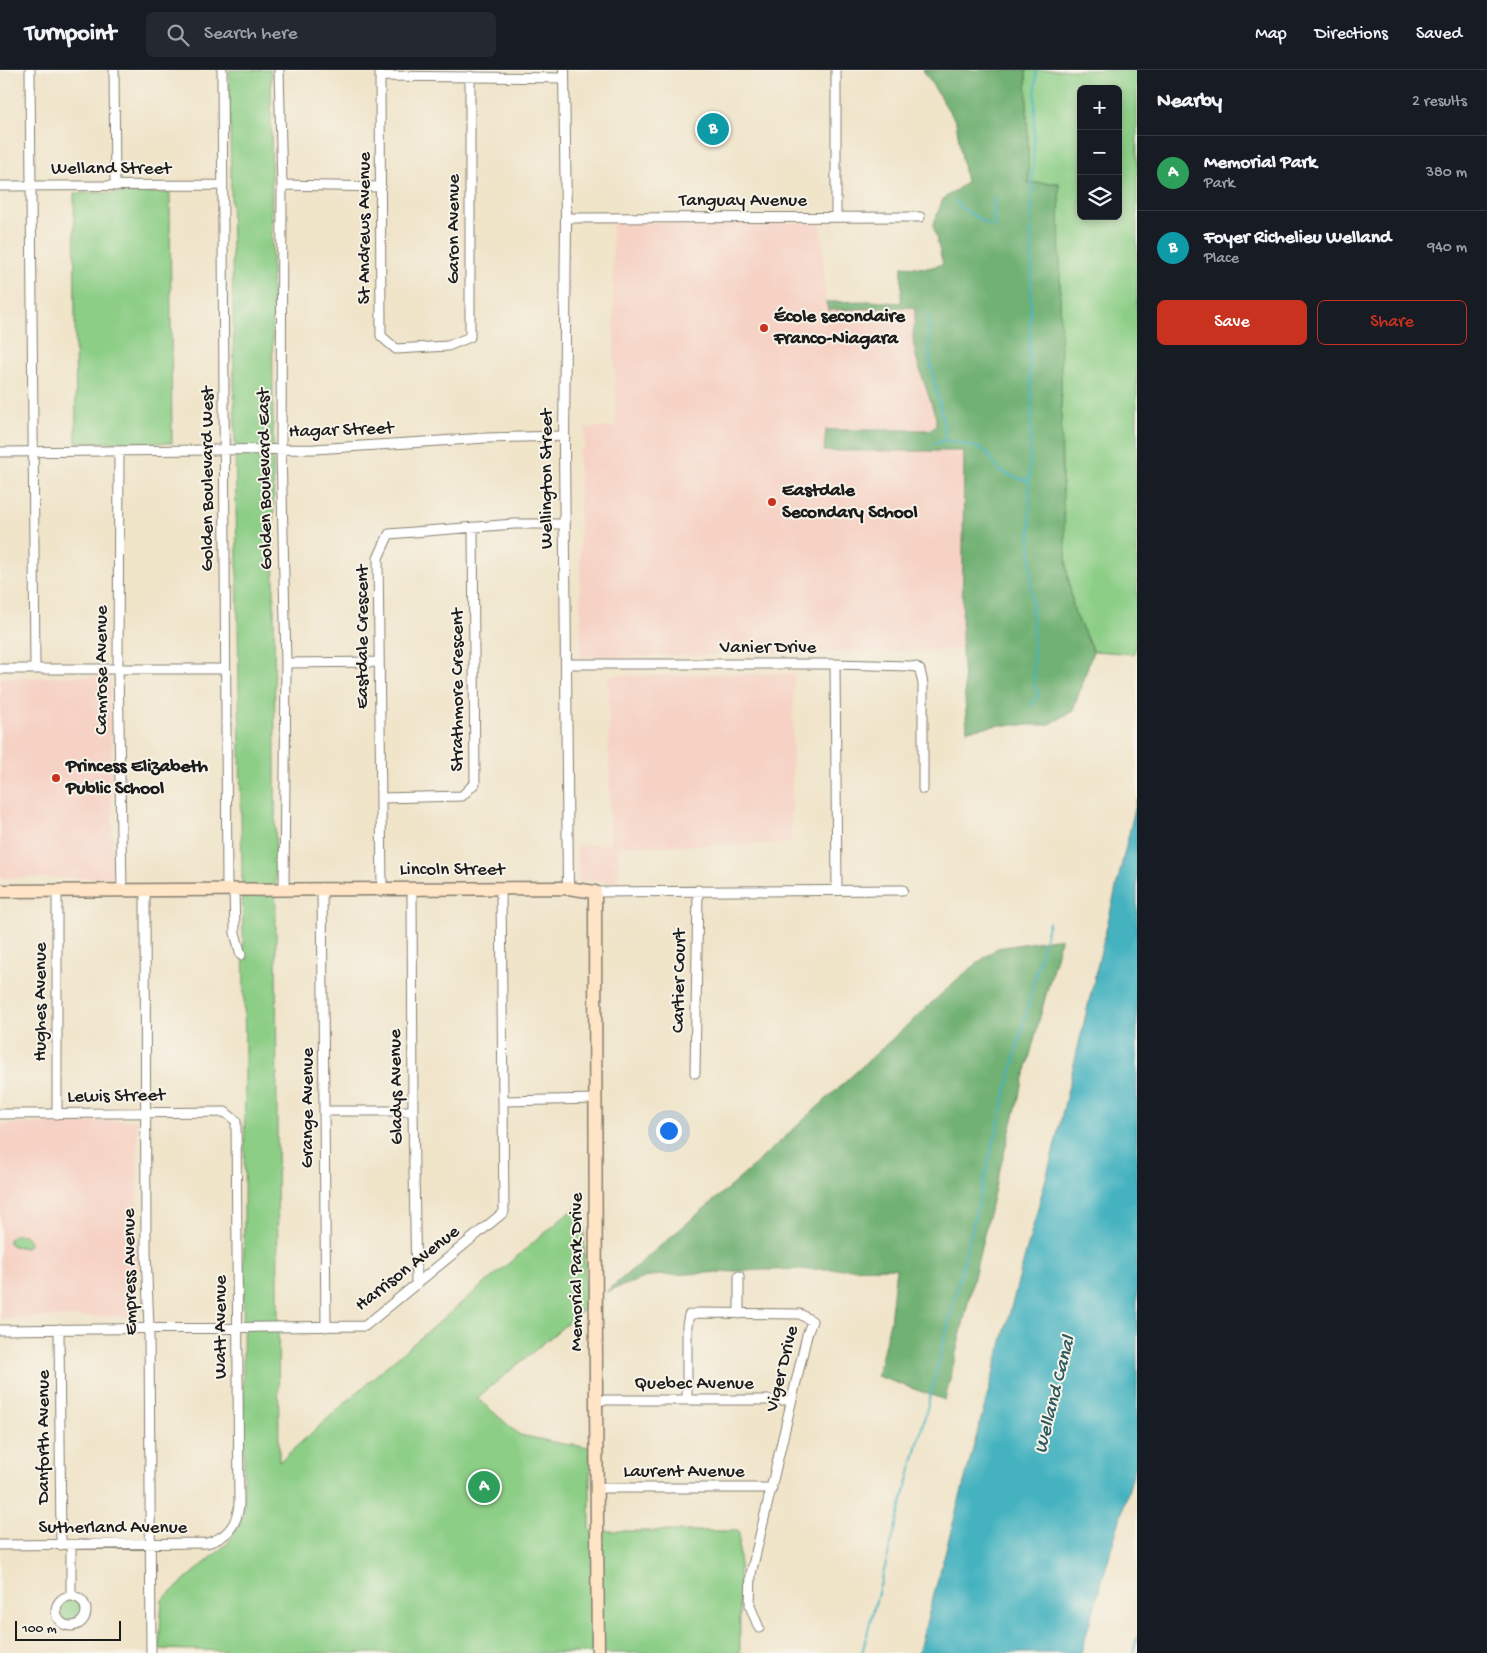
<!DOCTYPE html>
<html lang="en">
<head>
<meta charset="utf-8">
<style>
	body { margin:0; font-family:"Gochi Hand",sans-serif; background:#242831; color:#f1f3f6 }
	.controls { position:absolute; right:15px; top:15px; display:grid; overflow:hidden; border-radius:8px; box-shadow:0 2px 8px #0003 }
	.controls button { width:45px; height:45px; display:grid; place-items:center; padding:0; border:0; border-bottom:1px solid #363941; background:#171b24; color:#f1f3f6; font:25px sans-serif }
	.scale { position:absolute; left:15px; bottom:12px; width:106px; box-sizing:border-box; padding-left:5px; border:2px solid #1c1c1c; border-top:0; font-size:14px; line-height:18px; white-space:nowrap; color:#1c1c1c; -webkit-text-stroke:4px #f7f3e8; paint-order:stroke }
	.you { position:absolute; left:668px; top:1060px; width:18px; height:18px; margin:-12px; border:4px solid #fff; border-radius:50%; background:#1a73e8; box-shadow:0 0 0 8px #1a73e833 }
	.badge { display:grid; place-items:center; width:32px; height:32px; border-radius:50%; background:#c8321e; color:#fff; font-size:16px; font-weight:700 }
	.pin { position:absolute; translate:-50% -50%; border:2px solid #fff; box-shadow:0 1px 5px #0006 }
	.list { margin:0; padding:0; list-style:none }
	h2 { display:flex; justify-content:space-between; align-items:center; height:65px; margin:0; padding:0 20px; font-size:21px }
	h2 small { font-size:16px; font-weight:400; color:#9ea1a6 }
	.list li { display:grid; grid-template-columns:32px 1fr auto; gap:15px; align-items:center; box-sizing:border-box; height:75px; padding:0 20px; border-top:1px solid #363941 }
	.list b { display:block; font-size:19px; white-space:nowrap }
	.list p { margin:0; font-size:16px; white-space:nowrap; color:#9ea1a6 }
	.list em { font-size:16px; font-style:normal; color:#9ea1a6 }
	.actions { display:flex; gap:10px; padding:15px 20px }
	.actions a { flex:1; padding:11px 0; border:1px solid #c8321e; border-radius:8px; text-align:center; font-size:18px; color:#c8321e }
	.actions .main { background:#c8321e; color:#fff }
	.icon { flex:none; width:28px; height:28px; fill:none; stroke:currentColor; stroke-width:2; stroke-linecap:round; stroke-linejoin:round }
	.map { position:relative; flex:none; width:1137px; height:1583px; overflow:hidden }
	header { display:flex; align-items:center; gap:30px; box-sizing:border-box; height:70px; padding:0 25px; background:#171b24; border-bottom:1px solid #363941 }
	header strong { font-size:24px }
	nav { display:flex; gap:28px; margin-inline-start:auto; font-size:18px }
	.search { width:350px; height:45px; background:#242831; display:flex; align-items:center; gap:12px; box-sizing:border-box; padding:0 18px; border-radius:8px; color:#9ea1a6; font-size:19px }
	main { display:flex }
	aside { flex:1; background:#171b24 }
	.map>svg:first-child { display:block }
	.built { fill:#f6d2c5 }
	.green { fill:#8cce86; stroke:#547551; fill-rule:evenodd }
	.forest { fill:#71b173; stroke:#466648 }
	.water { fill:#44b2c0; stroke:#30676e }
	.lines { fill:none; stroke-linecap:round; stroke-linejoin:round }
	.stream { stroke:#44b2c0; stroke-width:2 }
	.minor-casing { stroke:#868072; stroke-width:11 }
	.tertiary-casing { stroke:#868072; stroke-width:12 }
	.secondary-casing { stroke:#868072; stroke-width:15 }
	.minor { stroke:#fff; stroke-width:9 }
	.tertiary { stroke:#fff; stroke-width:10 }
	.secondary { stroke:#ffe4c6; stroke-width:12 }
	.poi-dot { fill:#c8321e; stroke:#f7f3e8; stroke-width:2 }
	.labels { text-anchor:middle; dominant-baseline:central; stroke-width:4; stroke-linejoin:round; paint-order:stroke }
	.street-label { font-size:19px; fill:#1c1c1c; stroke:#f7f3e8 }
	.poi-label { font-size:19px; font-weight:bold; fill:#1c1c1c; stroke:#f7f3e8; text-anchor:start }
	.water-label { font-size:20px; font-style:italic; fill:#2c585e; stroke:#f7f3e8 }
</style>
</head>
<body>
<header>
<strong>Turnpoint</strong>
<div class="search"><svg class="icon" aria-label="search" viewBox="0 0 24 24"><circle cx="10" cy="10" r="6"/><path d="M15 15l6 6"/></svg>Search here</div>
<nav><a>Map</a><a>Directions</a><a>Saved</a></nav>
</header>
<main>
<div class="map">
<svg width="1137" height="1583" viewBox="0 0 1137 1583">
	<rect width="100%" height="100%" fill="#f7f3e8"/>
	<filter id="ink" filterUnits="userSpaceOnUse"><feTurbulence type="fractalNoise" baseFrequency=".02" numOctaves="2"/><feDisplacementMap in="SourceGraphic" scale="10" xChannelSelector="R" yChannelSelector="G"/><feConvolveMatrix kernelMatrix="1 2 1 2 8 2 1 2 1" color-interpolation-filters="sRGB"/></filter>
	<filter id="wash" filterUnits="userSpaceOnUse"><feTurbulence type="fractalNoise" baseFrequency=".0096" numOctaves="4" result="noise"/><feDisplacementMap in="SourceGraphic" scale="20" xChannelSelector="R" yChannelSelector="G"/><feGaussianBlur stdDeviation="1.12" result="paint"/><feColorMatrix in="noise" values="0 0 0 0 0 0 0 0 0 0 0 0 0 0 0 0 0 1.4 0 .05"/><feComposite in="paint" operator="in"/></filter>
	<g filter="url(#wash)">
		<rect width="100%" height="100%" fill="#f0e4c9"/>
		<path class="built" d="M821 152 826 232 828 239 914 237 916 248 913 267 915 282 936 348V356L930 360H826L825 381H965L962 580 581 587 579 379 585 378V358L616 357 612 153Z
			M794 603 791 774 619 776 618 812 578 811 577 775 610 774 608 606Z
			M110 606 113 808H0V608Z
			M137 1050 138 1246 0 1248V1055Z"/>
		<path class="green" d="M229 0H271L279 1392 390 1293 583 1131 586 1238 477 1328 520 1365 563 1374 590 1377V1461H739L740 1583H233L232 1581 159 1579 162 1530 228 1473 240 1453 244 1437 243 1308 245 987Z
			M1026 0H1137V569L1134 584 1093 581 1074 541 1067 501 1062 411 1059 113H1029ZM1081 19H1118V146H1081Z
			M74 123H170L172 373 76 372Z
			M13 1165H25L29 1170 30 1173 26 1178 13 1176 9 1173V1169Z
			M60 1541a11 11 0 1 1 22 0a11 11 0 1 1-22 0Z"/>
		<path class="forest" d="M923 0H1026L1029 113H1059L1062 411 1067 501 1074 541 1093 581 1073 641 1048 655H1000L967 660 962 580 964 381H824L826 360H930L936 355V348C930 327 914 289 913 268 913 256 917 250 914 237L828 240 826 232 868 231 901 233 902 196 928 198 943 194 933 155 943 129 966 113 956 52Z
			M1061 868 996 1114 945 1330 877 1306 890 1252 896 1198 762 1200 650 1206 606 1222 739 1109 961 906 997 878Z"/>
		<path class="water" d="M1137 730V1391L1081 1583H918L1053 1082Z"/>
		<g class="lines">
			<path class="stream" d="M956 131 960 137 989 155
				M994 157V128
				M928 244 930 291 945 359V370
				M933 374 945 370 980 378 986 382 999 400 1011 406 1029 411
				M1030 636 1038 626 1034 612 1029 411 1032 332 1029 289 1032 186 1031 161 1036 0
				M862 1583 921 1362 1049 852
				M1133 1583 1137 1568"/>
		</g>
	</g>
	<g filter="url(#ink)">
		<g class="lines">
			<defs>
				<path id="minor" d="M30 0 35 599
					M114 0 115 116
					M222 0 227 819
					M279 0 282 115 281 380 286 593 284 818
					M380 0 381 266 396 279 448 276 470 267V6
					M380 6 564 8
					M282 115 381 117
					M0 116 222 115
					M836 147V0
					M566 148 920 147
					M119 381 118 598 122 820
					M0 382 315 379 486 368 564 366
					M286 593 379 592
					M566 594H835L837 820
					M835 594 908 596 916 597 920 600 923 614V719
					M0 599H225
					M381 728 462 726 475 713 473 457
					M322 818 326 1257
					M382 818 378 488 389 464 514 454H564
					M234 819 235 863 241 885
					M412 819 413 1041 416 1215
					M145 820 146 1182 149 1258 151 1583
					M57 821V1044
					M595 822 903 820
					M695 1003 698 820
					M504 1031 596 1029
					M325 1041H413
					M0 1044 225 1042 236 1051 239 1435C237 1455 226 1468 207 1473L0 1475
					M739 1244V1206
					M59 1259 61 1475
					M0 1260 365 1256 504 1142 501 819
					M596 1330H792
					M687 1330V1255L689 1245 698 1243 800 1244 812 1251 807 1265 751 1504 750 1536 759 1558
					M596 1418H772
					M56 1541a15 15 0 1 1 30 0a15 15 0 1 1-30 0Z
					M71 1526V1475"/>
				<path id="tertiary" d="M564 0 566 148 564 376 568 818"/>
				<path id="secondary" d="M0 821 568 818 595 822 596 1330 598 1583"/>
			</defs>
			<use href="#minor" class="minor-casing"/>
			<use href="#tertiary" class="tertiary-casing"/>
			<use href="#secondary" class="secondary-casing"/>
			<use href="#minor" class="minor"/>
			<use href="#tertiary" class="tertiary"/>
			<use href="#secondary" class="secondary"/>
		</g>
	</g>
	<g class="poi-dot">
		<circle cx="764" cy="258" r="5"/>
		<circle cx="772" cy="432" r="5"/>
		<circle cx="56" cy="708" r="5"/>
	</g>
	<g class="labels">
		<g class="street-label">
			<text x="111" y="99">Welland Street</text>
			<text x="743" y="131">Tanguay Avenue</text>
			<text transform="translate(365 158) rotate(-90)">St Andrews Avenue</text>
			<text transform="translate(454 159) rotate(-90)">Garon Avenue</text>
			<text transform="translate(341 361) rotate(-2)">Hagar Street</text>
			<text transform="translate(208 409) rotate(-90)">Golden Boulevard West</text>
			<text transform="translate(266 409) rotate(-91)">Golden Boulevard East</text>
			<text transform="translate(547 409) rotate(-90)">Wellington Street</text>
			<text transform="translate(363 567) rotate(-90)">Eastdale Crescent</text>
			<text x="768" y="578">Vanier Drive</text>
			<text transform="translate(102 600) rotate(-90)">Camrose Avenue</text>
			<text transform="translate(458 620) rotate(-90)">Strathmore Crescent</text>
			<text x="452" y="800">Lincoln Street</text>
			<text transform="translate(680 911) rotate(-89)">Cartier Court</text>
			<text transform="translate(41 932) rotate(-90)">Hughes Avenue</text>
			<text transform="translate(397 1017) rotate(-91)">Gladys Avenue</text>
			<text transform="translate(116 1027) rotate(-1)">Lewis Street</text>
			<text transform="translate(308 1038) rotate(-90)">Grange Avenue</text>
			<text transform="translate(408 1199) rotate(-38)">Harrison Avenue</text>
			<text transform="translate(131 1202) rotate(-91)">Empress Avenue</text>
			<text transform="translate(577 1202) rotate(-90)">Memorial Park Drive</text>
			<text transform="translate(221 1257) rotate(-90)">Watt Avenue</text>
			<text transform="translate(783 1299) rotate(-76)">Viger Drive</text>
			<text x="694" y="1314">Quebec Avenue</text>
			<text transform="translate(44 1367) rotate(-90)">Danforth Avenue</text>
			<text x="684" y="1402">Laurent Avenue</text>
			<text x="113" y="1458">Sutherland Avenue</text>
		</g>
		<g class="poi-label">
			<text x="774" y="247">École secondaire<tspan x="774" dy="22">Franco-Niagara</tspan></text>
			<text x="782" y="421">Eastdale<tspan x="782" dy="22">Secondary School</tspan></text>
			<text x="66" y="697">Princess Elizabeth<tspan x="66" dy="22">Public School</tspan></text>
		</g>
		<g class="water-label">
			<text transform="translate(1056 1325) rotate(-76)">Welland Canal</text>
		</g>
	</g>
</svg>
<div class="controls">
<button>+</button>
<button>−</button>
<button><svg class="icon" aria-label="layers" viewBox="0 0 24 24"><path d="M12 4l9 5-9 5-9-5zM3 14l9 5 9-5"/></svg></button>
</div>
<div class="scale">100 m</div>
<div class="you"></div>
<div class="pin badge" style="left:484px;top:1417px;background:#2e9e5b">A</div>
<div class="pin badge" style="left:713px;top:59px;background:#0f9aa8">B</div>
</div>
<aside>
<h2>Nearby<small>2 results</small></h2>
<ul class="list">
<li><span class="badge" style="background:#2e9e5b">A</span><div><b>Memorial Park</b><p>Park</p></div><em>380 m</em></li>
<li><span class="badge" style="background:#0f9aa8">B</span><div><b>Foyer Richelieu Welland</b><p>Place</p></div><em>940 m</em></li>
</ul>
<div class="actions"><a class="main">Save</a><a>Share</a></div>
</aside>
</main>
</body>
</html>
